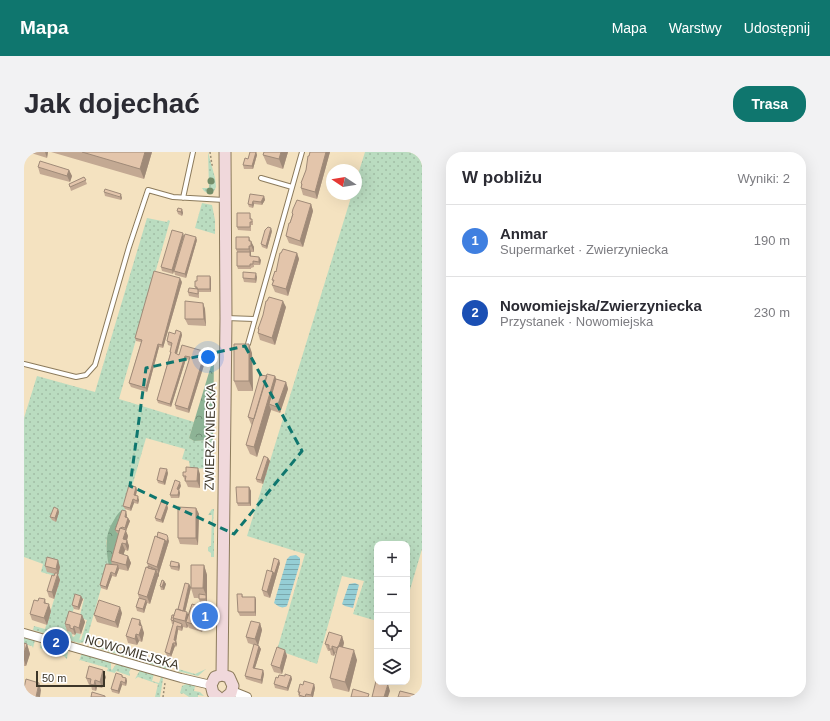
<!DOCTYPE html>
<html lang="pl">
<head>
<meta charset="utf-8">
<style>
	body { margin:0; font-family:Arial,sans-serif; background:#f2f2f3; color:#2b2b33 }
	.controls { position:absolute; right:12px; bottom:12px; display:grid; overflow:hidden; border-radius:8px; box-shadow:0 4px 16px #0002 }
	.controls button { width:36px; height:36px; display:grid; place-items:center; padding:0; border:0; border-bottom:1px solid #e1e1e2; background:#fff; color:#2b2b33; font:20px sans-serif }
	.compass { position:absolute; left:302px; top:12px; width:36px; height:36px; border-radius:50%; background:#fff; box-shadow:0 4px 16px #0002; rotate:282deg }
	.scale { position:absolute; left:12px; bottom:10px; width:69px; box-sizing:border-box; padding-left:4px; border:2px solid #3d3628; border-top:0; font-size:11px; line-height:14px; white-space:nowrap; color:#3d3628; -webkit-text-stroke:3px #fff; paint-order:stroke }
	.you { position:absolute; left:184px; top:205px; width:14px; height:14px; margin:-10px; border:3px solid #fff; border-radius:50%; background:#1a73e8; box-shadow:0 0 0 6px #1a73e833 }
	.badge { display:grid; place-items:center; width:26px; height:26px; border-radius:50%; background:#0f766e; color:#fff; font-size:13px; font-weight:700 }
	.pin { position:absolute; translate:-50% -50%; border:2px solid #fff; box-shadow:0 1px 4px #0006 }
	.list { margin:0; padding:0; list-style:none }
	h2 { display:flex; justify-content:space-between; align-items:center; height:52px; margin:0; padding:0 16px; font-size:17px }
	h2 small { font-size:13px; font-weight:400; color:#7c7c81 }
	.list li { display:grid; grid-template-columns:26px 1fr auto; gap:12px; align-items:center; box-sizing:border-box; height:72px; padding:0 16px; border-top:1px solid #e1e1e2 }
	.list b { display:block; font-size:15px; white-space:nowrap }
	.list p { margin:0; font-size:13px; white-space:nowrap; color:#7c7c81 }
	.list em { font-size:13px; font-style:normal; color:#7c7c81 }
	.icon { flex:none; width:22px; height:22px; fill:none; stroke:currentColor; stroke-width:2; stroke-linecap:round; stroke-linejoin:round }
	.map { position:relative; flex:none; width:398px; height:545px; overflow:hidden; border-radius:16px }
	header { display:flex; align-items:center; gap:24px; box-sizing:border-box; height:56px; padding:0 20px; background:#0f766e; color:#fff }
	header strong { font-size:19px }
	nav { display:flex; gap:22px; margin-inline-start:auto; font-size:14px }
	.intro { display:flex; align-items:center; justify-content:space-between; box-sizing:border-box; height:96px; padding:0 24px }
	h1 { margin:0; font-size:28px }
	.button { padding:10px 18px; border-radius:16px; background:#0f766e; color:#fff; font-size:14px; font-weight:700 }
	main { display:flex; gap:24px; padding:0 24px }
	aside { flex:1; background:#fff; border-radius:16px; box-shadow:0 4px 16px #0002 }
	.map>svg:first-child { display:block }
	.grass { fill:url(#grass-dots); fill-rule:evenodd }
	.forest { fill:url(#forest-crowns) }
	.garden { fill:#badcc0 }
	.water { fill:url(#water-rules) }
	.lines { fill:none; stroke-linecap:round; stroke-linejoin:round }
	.lane-casing { stroke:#8c7b5c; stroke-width:6 }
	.street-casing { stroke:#8c7b5c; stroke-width:10 }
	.secondary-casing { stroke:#8c7b5c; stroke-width:13 }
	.path { stroke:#998c74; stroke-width:1.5; stroke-dasharray:2 2; stroke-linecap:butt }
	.lane { stroke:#fff; stroke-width:4 }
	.street { stroke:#fff; stroke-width:8 }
	.secondary { stroke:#f0d8db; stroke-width:11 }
	.tree { fill:#738d69 }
	.wall { fill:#c3a993 }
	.shaded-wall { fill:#9f8a78 }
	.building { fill:#e3c5ab; stroke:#9f8a78 }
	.marked { fill:none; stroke:#0f766e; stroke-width:3; stroke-dasharray:8 5; stroke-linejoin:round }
	.labels { text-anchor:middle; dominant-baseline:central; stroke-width:3.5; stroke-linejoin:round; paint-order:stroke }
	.street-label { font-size:13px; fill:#3d3628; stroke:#fff }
</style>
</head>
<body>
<header>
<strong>Mapa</strong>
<nav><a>Mapa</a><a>Warstwy</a><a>Udostępnij</a></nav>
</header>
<div class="intro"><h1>Jak dojechać</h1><a class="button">Trasa</a></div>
<main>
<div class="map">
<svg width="398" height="545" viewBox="0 0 398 545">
	<defs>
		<pattern id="grass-dots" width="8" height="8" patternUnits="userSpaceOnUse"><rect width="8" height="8" fill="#badcc0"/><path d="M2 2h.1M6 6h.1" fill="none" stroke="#a1bda5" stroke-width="1.8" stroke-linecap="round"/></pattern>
		<pattern id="forest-crowns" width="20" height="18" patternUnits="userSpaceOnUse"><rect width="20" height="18" fill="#8db395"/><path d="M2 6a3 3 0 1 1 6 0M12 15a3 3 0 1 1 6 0" fill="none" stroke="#74927a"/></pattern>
		<pattern id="water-rules" width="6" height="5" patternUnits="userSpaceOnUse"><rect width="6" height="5" fill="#95ced5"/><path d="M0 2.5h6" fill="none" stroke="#7ba8ad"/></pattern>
	</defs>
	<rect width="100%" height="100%" fill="#f4e2c0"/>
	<path class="grass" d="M184 0 191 26 192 35 190 39 185 42 180 39 178 36H185Z
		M341 0H398V397L383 448V392H353V469L329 462 340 429 318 424 293 512 253 498 281 402 223 384 328 42H332V29Z
		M178 51 188 53 191 68V82L171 76Z
		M123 66 143 70 144 68 146 69 95 247 170 270 165 286 170 289 189 288V317L166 316 165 309 158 307 161 297 122 286 100 362 82 389 85 415H83L62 490 55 491 9 478 10 474 21 477 36 428H35V425L17 420 19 412 0 405V266L13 224 71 240ZM53 445 60 447 56 463 59 467 63 468 57 488 42 483Z
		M188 357H190L189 371 190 372V405H187V401L184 399V395L187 394 188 363H184Z
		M0 485 11 488 9 496 8 494 0 492Z
		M17 491 44 499 43 507 40 504 16 496Z
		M67 491 115 505 113 508 70 495Z
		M58 501 87 510V517L88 518 93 511 106 515 107 517 105 520 106 524 92 519 91 521 83 519 84 516 56 508 55 509Z
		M119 506 146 515 143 517 120 510Z
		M151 516 171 522 182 517 174 524 153 519Z
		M116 518 130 522 128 529 135 531 137 525H138L139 527 136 545H131L134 532 114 525 111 527Z
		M162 532 171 534 170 539 176 540 180 544 174 543V545H165L159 541 158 542 156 541 158 534Z"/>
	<path class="forest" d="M190 204 189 288 170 289 165 286Z
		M98 358 100 359 97 382 89 417 85 415C82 398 80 383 90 368 92 364 94 361 98 358Z"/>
	<path class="garden" d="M43 479 49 480 48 484 50 485 52 481 57 482 55 488 42 484Z"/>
	<path class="water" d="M272 403 276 406V411L263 454C258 457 255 455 250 451L263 407 266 404Z
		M331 431 335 433 329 456 321 454 318 452 325 432Z"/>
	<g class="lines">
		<defs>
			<path id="lane" d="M237 26 268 35
				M159 46 169 0
				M202 166 230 167
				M224 192 278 0
				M0 212 52 225 62 223 71 213 105 95 124 38 149 45 200 48"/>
			<path id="street" d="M0 481 157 526 187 533
				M208 539 223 545"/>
			<path id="secondary" d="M198 523 202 166 201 0
				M194 545 189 541 187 533 191 525 198 523 205 525 209 534 207 541 202 545"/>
		</defs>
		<use href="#lane" class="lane-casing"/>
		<use href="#street" class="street-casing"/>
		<use href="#secondary" class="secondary-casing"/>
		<path class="path" d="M186 0 188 13 190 14
			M139 545 141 531"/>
		<use href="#lane" class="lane"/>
		<use href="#street" class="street"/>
		<use href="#secondary" class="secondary"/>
	</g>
	<g class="tree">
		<circle cx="187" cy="29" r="3.5"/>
		<circle cx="186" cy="39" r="3.5"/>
	</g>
	<path class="wall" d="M4 0H24L23 6Z
		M27 0H128L120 27Z
		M232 0 233 3 229 17H220L219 13 224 7Z
		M240 0H264L259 17 243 12 239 3Z
		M286 0H306L293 47 279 43 277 36V31L282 18Z
		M14 15 45 18 48 24 46 30 16 22Z
		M60 25 63 32 47 39 45 32Z
		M80 40 98 46 97 48 81 44Z
		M240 44 241 48 238 53 230 52 229 56 225 55 224 52Z
		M287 52 289 59 279 95 265 91 262 84 268 63V61Z
		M158 57 159 61 158 64 154 62 153 59Z
		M226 61 227 67 229 70V73H227V79L214 78 213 75Z
		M248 79 243 97 238 95 237 92Z
		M160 84 149 122 138 119 137 115Z
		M173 88 162 126 151 123 150 119Z
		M226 89 230 95V100H227V104L237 108 236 113H230V115L227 116V117H214L213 114V100L212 97Z
		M257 101H273L275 107 264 144 251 140 248 133 249 130 248 128 252 120Z
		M186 124 187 127V140H175V146L165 144 164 140 172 137 171 135 173 129Z
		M233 125 232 131 220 130 219 126Z
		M158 130 139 196 135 195 123 240 107 235 105 231 117 190 112 189 111 186Z
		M179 151 181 157 182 174 164 173 161 167Z
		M262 155 251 193 236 188 234 181 235 179 234 177Z
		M157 180 158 183 153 202 155 203H180L178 210 180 213 165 261 152 257 151 253 165 208 162 207 147 255 134 251 133 248 146 202V200L147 194 144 193 143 189 151 182Z
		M228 201 229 239H214L210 229Z
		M243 224H251L252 227 262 230 264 237 256 261 247 258 233 305 226 302 222 293 228 273 227 272 224 265Z
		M244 306 246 309 239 332 233 330 232 327Z
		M144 321 141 333 134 331 133 328Z
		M176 322V336L164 335 159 324Z
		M157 334 155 338 156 341 155 346H147L146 343Z
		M112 335 113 338 112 344 115 348 114 352 110 351 107 359 101 357 99 354Z
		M225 335 227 339V354H214L213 351Z
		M144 356 139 371 132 369 131 366Z
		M172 356 175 362 174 393 156 392 154 386Z
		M34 357 35 360 32 370 28 368 26 365Z
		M103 363V365L106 369 102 379 104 384 103 388 105 394 104 399 101 398 99 403 104 404 107 411 104 419 95 417 92 425 88 424 83 438 77 436 76 433 88 413 87 409 95 382 93 381 91 378Z
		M145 389 135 421V424L134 425 126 452 123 451 120 461 113 459 112 455 115 446 114 442 124 414 123 411Z
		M155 411 156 414 155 419 147 417 146 414Z
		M256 411 246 446 240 444 238 438 247 419Z
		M180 413 183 423V451H176L175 446H170L167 436 161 460 164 463 181 456 183 463 178 480 165 476 164 474 163 476 159 475 158 479 154 478 152 489 153 492 152 495 151 494 147 505 143 504 141 500 150 472H148L147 468Z
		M21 414 36 415 34 423 36 428 30 447 25 445 23 439 31 422 23 420Z
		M140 429 142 432 140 438H137L136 434Z
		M218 442 219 445H231L232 448V464H216L214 460Z
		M21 447 22 451 27 459 23 473 8 468 6 462 14 449Z
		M59 447 55 458 50 457 48 453Z
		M98 461 94 476 73 470 70 463Z
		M58 463 61 470 57 482 52 481 51 483 48 482 47 480 43 479 41 472Z
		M236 471 238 478 234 493 237 497 231 516 239 518 240 522 238 532 222 527 221 524 230 493 224 491 222 485Z
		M119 475 118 476 120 481 118 490 115 489 113 493 104 491 102 484Z
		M318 484 320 491 319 496 333 508 325 540 309 536 306 526 312 501H311L310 504 307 503 306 499H304L301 492Z
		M0 491 3 492 6 502 2 514H0Z
		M263 504 258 522 250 520 247 513Z
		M98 523 99 525 102 526 103 529 102 534 98 533 95 542 88 540 87 537Z
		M261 524H267L268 527 264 539 251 536 250 532 254 526Z
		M82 525 78 536 73 535 72 539 68 538 67 533H65L62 526Z
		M290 532 291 536 289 545H275L274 540 279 533Z"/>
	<path class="shaded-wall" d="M21 0H24L23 6Z
		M121 0H128L120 27 116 17Z
		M232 0 233 3 229 17 228 14Z
		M257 0H264L259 17 255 7Z
		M302 0H306L293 47 291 40Z
		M45 18 48 24 46 30 43 24Z
		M97 42 98 46 97 48 96 45Z
		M240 44 241 48 238 53 237 50Z
		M229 49 230 52 229 56 228 53Z
		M287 52 289 59 279 95 276 89Z
		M158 57 159 61 158 64 157 60Z
		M247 76 248 79 243 97 242 94Z
		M159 81 160 84 149 122 148 118Z
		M172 85 173 88 162 126 161 122Z
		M225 85 227 92V89L230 95V100L225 89Z
		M225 94 227 100V107L226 104Z
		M273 101 275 107 264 144 262 137Z
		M235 105 237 108 236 113 235 110Z
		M232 121 233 125 232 131 231 127Z
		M186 124 187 127V140L186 137Z
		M156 126 158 130 139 196 138 193Z
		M259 149 262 155 251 193 248 186Z
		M179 151 181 157 182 174 180 167Z
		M157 180 158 183 152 205 151 201Z
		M134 192 135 195 123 240 122 236Z
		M225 192 228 201 229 239 225 229Z
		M179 199 180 203 178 212 176 209Z
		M161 204 162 207 147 255 146 252Z
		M178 210 180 213 165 261 164 257Z
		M251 224 255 234 245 252 247 258 233 305 230 295Z
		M262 230 264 237 256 261 253 255Z
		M244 306 246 309 239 332 237 328Z
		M174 316 176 322V336L173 329Z
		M143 317 144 321 141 333 139 330Z
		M156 330 157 334 155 338 156 341 155 346 154 343 153 337Z
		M112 335 113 338 111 347 110 343Z
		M225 335 227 339V354L225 351Z
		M114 344 115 348 114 352 113 349Z
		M109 347 110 351 107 359 106 356Z
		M143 352 144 356 139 371 137 368Z
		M172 356 175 362 174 393 172 386Z
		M34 357 35 360 32 370 31 366Z
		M102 359 103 363 102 368 101 365Z
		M104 366 106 369 102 379 104 384 103 388 105 394 104 399 99 387 102 378 101 376Z
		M144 386 145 389 135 421V424L134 425 133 422 134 418 133 415 141 388Z
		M98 391 101 398 98 408 95 401Z
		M104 404 107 411 104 419 102 413Z
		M34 408 36 415 34 423 36 428 30 447 28 440 34 422 32 417Z
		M255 408 256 411 246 446 243 440 249 420Z
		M155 411 156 414 155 419 154 415Z
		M94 413 95 417 92 425 91 422Z
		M180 413 183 423V451L182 447V443L179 436Z
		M132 418 134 425 126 452 123 445Z
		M87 420 88 424 83 438 82 435Z
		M140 429 142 432 140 438 138 435Z
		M165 432 167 435 160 465 158 462Z
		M57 444 59 447 55 458 54 455Z
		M231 445 232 448V464L231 460Z
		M122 448 123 451 120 461 119 457Z
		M25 452 27 459 23 473 20 466Z
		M96 455 98 461 94 476 91 470Z
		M181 456 183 463 178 480 175 474Z
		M163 460 166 467 162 470 164 474 163 476 161 469Z
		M58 463 61 470 57 482 55 476Z
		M116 468 120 481 118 490 115 483V473Z
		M236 471 238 478 234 494 231 487Z
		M158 472 159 475 158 479 157 475Z
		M50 474 52 481 51 483 49 477Z
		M153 474 154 478 152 490V489L153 492 152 495 150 488Z
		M112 482 115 489 113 493 111 487Z
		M318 484 320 491 316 503 314 496Z
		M149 491 151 494 147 505 146 502Z
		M3 492 6 502 2 514 0 508V501Z
		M235 494 237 497 230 519 229 516Z
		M308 494 311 501 310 504 308 497Z
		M261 498 263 504 258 522 256 516Z
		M330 498 333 508 325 540 321 530Z
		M79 518 82 525 78 536 76 530Z
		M239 518 240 522 238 532 237 528Z
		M267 524 268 527 264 539 263 536Z
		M102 526 103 529 102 534 101 531Z
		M71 528 73 535 72 539 70 533Z
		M97 529 98 533 95 542 94 539Z
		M15 531 17 538 16 545H12Z
		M290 532 291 536 289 545H288L287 543Z
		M364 532 366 539 364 545H360Z"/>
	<path class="building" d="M58 0H121L116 17Z
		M226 0H232L228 14 219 13 221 6 224 7Z
		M240 0H257L255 7 239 3Z
		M286 0H302L291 40 277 36 278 32 277 31 282 18 284 4H285Z
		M16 9 45 18 43 24 14 15Z
		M60 25 62 28 46 35 45 32Z
		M81 37 97 42 96 45 80 40Z
		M226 42 240 44 237 50 229 49 228 53 224 52Z
		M273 48 287 52 276 89 262 84 265 71H266L269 62 268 61 269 57Z
		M154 56 158 57 157 60 153 59Z
		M213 61H226V67H228V70H226V75H213Z
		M244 75 247 76 242 94 237 92 241 78Z
		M148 78 159 81 148 118 137 115Z
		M161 82 172 85 161 122 150 119Z
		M212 85H225V89H227V94H225V97H212Z
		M259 97 273 101 262 137 248 133 250 128H248L251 119 252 120 256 101H257Z
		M213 100H226V104L235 105V110L229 109V112H226V114H213Z
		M130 119 156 126 138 193 134 192 122 236 105 231 118 188 111 186Z
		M219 120 232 121 231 127 219 126Z
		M173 124H186V137H173V135H171V129H173Z
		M165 136 174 137V142L164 140Z
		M245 145 259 149 248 186 234 181 235 177H234L239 163 242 149H243Z
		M161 149 179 151 180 167H161Z
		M152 178 157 180 151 201 155 203 158 193 179 199 176 209 178 210 164 257 151 253 166 205 161 204 146 252 133 248 147 200H146L148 191 143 189 145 180 151 182Z
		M210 192H225V229H210Z
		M243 222 251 224 230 295 222 293Z
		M236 223 243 224 230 267 224 265Z
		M252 227 262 230 253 255 245 252Z
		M240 304 244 306 237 328 232 327Z
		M162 315 174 316 173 329H161L162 324H159V320H162Z
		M136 316 143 317 139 330 133 328Z
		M151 328 156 330 153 337 155 338 154 343H146Z
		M105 333 112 335 110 343 114 344 113 349 109 347 106 356 99 354Z
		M212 335H225V351H213Z
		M137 350 143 352 137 368 131 366Z
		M30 355 34 357 31 366 26 365Z
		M154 355 172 356V386H154Z
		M98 358 102 359 101 365 104 366 101 376 98 375 97 376H96L95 379 91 378Z
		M96 376 102 378 99 387 103 388 102 392 98 391 95 401 104 404 102 413 87 409Z
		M134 380 143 383 144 386 142 391 141 388 133 385Z
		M131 384 141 388 133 415 123 411Z
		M23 405 34 408 32 417 21 414Z
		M250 406 255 408 250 423 249 420 247 419Z
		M147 409 155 411 154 415 146 414Z
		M82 412 94 413 91 422 87 420 82 435 76 433Z
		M167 413H180L179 436H167Z
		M124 414 134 418V421L133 422 132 418 124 416Z
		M122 415 132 418 123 445 114 442Z
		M243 418 249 420 243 440 238 438Z
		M31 421H34L28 440 23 439 28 423 30 424Z
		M138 428 140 429 138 435 136 434Z
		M161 431 165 432 159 459 154 457Z
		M51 442 57 444 54 455 48 453Z
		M175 442 182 443V447H175Z
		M213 442H218V445H231V460H214Z
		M15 446 21 447 20 451 25 452 20 466 6 462 10 448 14 449Z
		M115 446 122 448 119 457 112 455Z
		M75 448 96 455 91 470 70 463Z
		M168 452 181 456 175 474 162 470Z
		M152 457 163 460 161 469 149 466Z
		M45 459 58 463 55 476 50 474 49 477 46 476V473L41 472Z
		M148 463H150L149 466 150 469 147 468Z
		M108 466 116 468 115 473 118 474 115 483 112 482 111 487 102 484Z
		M150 469 158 472 157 475 153 474 150 488 152 489 151 491H149L146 502 141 500Z
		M227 469 236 471 231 487 222 485Z
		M305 480 318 484 314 496 308 494V497H305V493L301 492Z
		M0 491 3 492 0 501Z
		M230 492 235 494 229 516 239 518 237 528 221 524Z
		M314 494 330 498 321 530 306 526Z
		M253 495 261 498 256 516 247 513Z
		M65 514 79 518 76 530 71 528 70 533 66 532 67 527 62 526Z
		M92 521 98 523V525L102 526 101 531 97 529 94 539 87 537Z
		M261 522 267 524 263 536 250 532 252 525 254 526 255 523 261 524Z
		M2 527 15 531 12 545H0V536Z
		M280 529 290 532 287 543 282 542 281 545 275 543 276 540H274L276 532 279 533Z
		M352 529 353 530H357L364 532 360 545H348Z
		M329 537 345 542 344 545H327Z
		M376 539 396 544 395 545H374Z
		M68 540 81 544V545H67Z"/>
	<path class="marked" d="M221 194 278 299 210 382 106 334 122 216Z"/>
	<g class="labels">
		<g class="street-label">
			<text transform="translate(186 285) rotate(-89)">ZWIERZYNIECKA</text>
			<text transform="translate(108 500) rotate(16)">NOWOMIEJSKA</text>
		</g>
	</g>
</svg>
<div class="controls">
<button>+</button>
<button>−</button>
<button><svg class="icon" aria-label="locate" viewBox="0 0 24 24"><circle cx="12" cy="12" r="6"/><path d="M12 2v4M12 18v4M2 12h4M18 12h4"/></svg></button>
<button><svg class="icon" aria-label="layers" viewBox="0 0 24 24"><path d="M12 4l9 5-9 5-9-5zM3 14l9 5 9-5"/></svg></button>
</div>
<svg class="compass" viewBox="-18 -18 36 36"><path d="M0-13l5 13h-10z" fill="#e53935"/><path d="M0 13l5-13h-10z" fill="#7c7c81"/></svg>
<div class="scale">50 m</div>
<div class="you"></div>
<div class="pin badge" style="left:181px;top:464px;background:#3f7fe0">1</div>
<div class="pin badge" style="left:32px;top:490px;background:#1a4fb4">2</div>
</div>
<aside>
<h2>W pobliżu<small>Wyniki: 2</small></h2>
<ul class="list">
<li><span class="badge" style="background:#3f7fe0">1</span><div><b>Anmar</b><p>Supermarket · Zwierzyniecka</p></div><em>190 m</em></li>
<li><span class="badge" style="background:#1a4fb4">2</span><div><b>Nowomiejska/Zwierzyniecka</b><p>Przystanek · Nowomiejska</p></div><em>230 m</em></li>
</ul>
</aside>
</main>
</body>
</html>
